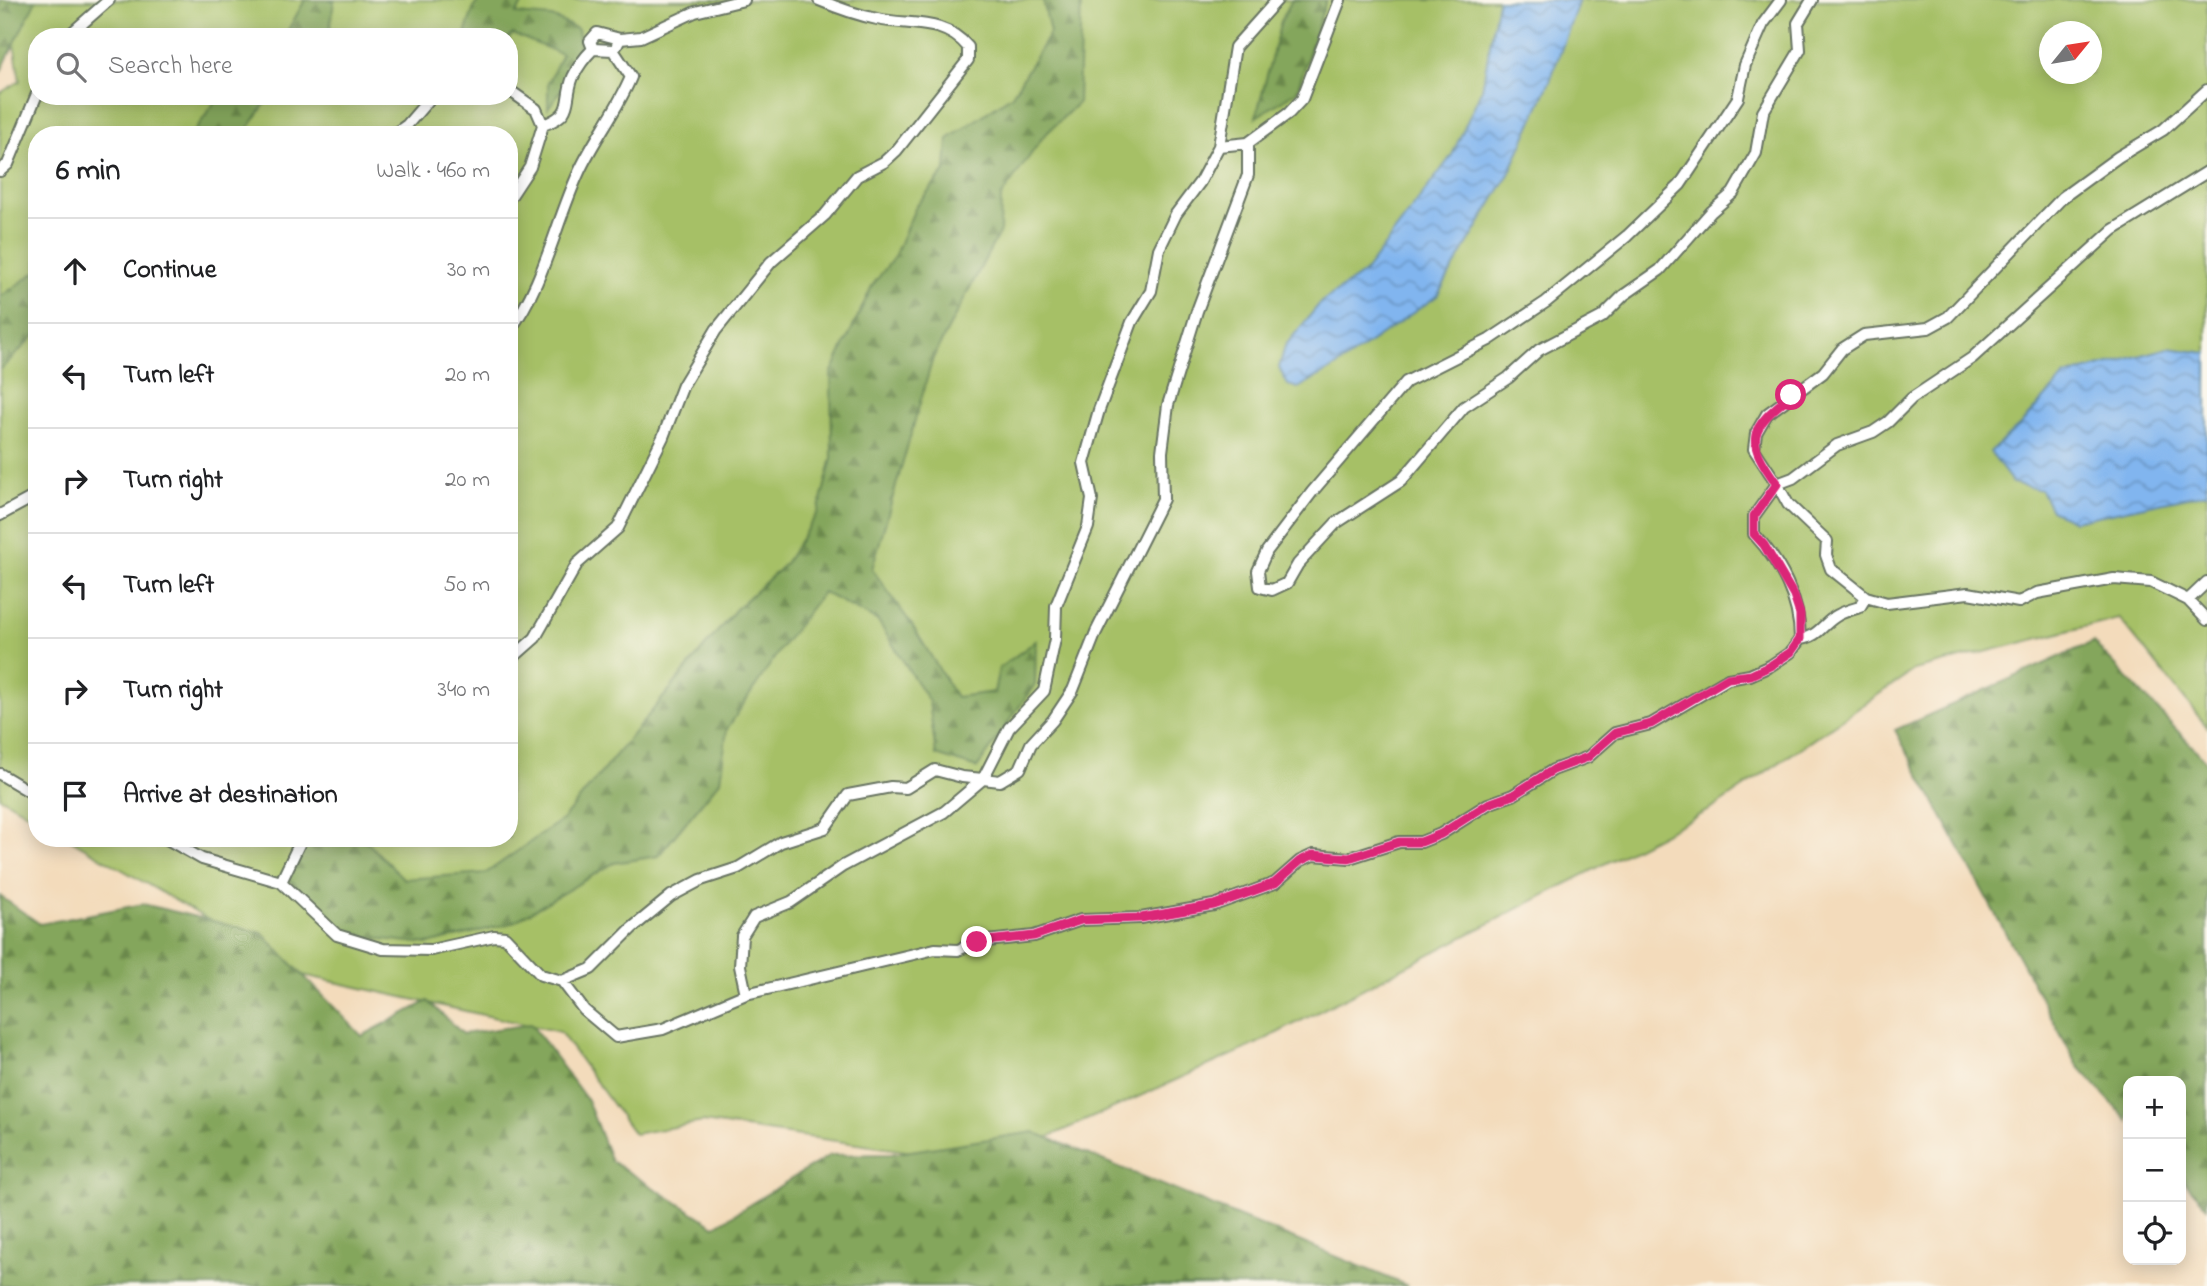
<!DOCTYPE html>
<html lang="en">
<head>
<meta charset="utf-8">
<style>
	body { margin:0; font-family:"Indie Flower",sans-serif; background:#f6f6f6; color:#202124 }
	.controls { position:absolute; right:21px; bottom:21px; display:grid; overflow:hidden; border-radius:14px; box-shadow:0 4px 18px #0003 }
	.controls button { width:63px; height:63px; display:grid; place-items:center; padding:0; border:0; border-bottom:2px solid #e0e0e0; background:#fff; color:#202124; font:35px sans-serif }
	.compass { position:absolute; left:2039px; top:21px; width:63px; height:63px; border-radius:50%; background:#fff; box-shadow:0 4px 18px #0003; rotate:60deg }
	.stop { position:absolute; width:21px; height:21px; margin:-16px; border:5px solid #db2777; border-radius:50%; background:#fff }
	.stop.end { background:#db2777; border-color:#fff; box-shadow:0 2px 7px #0008 }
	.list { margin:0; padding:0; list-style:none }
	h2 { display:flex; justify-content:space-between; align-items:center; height:91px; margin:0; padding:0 28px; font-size:30px }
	h2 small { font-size:23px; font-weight:400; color:#757577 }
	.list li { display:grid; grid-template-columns:46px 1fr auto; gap:21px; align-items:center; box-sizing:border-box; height:105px; padding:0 28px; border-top:2px solid #e0e0e0 }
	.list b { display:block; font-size:26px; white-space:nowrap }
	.list em { font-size:23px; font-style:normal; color:#757577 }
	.icon { flex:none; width:38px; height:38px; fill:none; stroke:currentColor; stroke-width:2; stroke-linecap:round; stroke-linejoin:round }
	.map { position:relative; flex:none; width:2207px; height:1286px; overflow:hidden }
	.search { position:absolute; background:#fff; box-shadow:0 4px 18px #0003; left:28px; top:28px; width:490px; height:77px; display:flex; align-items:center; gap:18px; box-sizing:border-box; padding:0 24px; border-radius:28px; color:#757577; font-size:26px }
	.panel { position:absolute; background:#fff; box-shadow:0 4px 18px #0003; left:28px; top:126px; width:490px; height:721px; border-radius:28px }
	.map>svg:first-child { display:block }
	.grass { fill:#a6c066; stroke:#627e4d; stroke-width:2; fill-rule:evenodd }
	.forest { fill:url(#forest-firs); stroke:#527248; stroke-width:2 }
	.water { fill:url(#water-waves); stroke:#507992; stroke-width:2 }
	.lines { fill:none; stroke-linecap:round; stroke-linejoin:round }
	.service-casing { stroke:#697463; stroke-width:14 }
	.service { stroke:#fff; stroke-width:10 }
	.route { stroke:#db2777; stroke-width:9 }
</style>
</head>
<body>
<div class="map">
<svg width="2207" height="1286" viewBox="0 0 2207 1286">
	<defs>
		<pattern id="forest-firs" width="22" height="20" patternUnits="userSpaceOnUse" patternTransform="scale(1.75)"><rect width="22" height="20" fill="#84a65b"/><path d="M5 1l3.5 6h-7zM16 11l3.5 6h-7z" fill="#6b884c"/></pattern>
		<pattern id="water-waves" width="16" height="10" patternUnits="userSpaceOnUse" patternTransform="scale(1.75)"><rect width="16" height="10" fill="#81b5ef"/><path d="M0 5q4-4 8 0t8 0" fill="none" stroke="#6994c2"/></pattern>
	</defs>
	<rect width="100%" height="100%" fill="#fbf7ec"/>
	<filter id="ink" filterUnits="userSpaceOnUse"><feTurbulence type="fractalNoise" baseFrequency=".0143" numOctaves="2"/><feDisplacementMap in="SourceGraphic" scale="14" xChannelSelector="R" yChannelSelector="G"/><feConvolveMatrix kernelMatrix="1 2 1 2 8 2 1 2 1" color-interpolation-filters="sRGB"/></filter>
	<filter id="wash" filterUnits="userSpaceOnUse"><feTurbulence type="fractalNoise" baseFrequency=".00686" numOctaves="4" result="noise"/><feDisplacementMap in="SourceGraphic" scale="28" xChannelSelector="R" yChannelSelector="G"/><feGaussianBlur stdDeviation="1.57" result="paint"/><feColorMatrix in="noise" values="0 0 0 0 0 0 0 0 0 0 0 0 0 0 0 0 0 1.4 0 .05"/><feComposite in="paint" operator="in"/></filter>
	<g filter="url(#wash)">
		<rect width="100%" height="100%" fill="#f3dbbb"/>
		<path class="grass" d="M7 0H2207V727L2119 618 1914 670 1713 808 1252 1046 990 1163 703 1122 634 1134 560 1032 303 975 68 838H509V135H37V819L0 797V93L20 81ZM2050 32H2092V74H2050ZM37 37H509V96H37Z"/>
		<path class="forest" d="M0 0H36L0 73Z
			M305 0H334L329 37H284Z
			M479 0H525L516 14 552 17 578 29C584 60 566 84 548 108V83L562 54 513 34 509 38 464 37 474 7Z
			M1043 0H1081L1078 103 1043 137 1001 197 1000 231 933 358 872 569 912 625 956 697 994 692 999 668 1036 641 1035 684 977 768 936 755 929 702 878 621 823 592 783 645 727 729 720 781 658 856 614 863 512 923 428 944 373 938 341 930 288 878 310 838H363L404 879 486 873 563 819 736 609 784 565 818 512 832 458 831 374 872 286 894 257 916 206 946 170 948 139 1012 95 1050 33Z
			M1292 0H1326L1297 91 1256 117 1281 21Z
			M219 96H270L244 135H192Z
			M37 271V333L0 370V297Z
			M2093 642 2207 762V1207L2181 1178V1081H2128V1121L2078 1066 1895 730Z
			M0 896 40 924 143 904 262 933 362 1036 428 1001 463 1034 531 1024 587 1100 611 1161 715 1226 830 1155 891 1154 1034 1132 1408 1286H0Z"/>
		<path class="water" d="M1498 0H1579L1550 81 1509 174 1437 296 1334 368 1298 388 1288 385 1279 368 1285 346 1321 302 1364 273 1452 155 1482 89Z
			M2168 348 2207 353V493L2074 521 2051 510 2041 490 2013 483 1990 452 2021 424 2065 376Z"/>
	</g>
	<g filter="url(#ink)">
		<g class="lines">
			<defs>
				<path id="service" d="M1781 0 1763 24 1745 65 1738 98 1680 185 1627 236 1546 302 1489 340 1406 382 1312 492 1267 551 1258 571 1260 587 1272 590 1287 583 1298 564 1336 523 1401 481 1464 407 1508 378 1539 350 1602 317 1624 295 1660 270 1711 212 1733 193 1756 153 1763 112 1800 50 1798 23 1812 0
					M67 37 109 0
					M620 39 641 37 695 12 744 0
					M593 49 590 41 597 33 620 39 617 45
					M509 90 536 109 543 125 530 167 509 199
					M393 135 407 125 432 96
					M1219 146 1248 143 1289 113 1302 99 1340 0
					M0 171 8 164 37 94
					M2207 172 2113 230 1972 358 1912 398 1888 422 1873 432 1837 445 1793 478 1777 484 1788 504 1827 541 1826 555 1831 569 1866 597 1887 603 1968 593 2019 602 2037 593 2114 579 2151 582 2188 600 2207 620
					M509 331C544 285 555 224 579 172 594 139 617 111 631 77L613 50 593 49C585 57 578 66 573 77 563 102 576 113 543 125
					M0 515 37 495
					M2188 600 2207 582
					M1800 639C1800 600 1781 563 1754 534V516L1777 484 1754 449 1756 433 1767 414 1823 373 1842 349 1864 335 1928 328 1948 317 2063 197 2118 157 2163 130 2207 90
					M509 661 535 638 577 564 618 528 663 437 683 385 716 330 771 262 825 215 857 176 884 162 897 150 968 60V47C944 18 911 26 877 19 857 15 838 8 819 0
					M0 774 37 796
					M165 838 202 859 281 882 337 935 383 949 431 950 494 936 505 937 541 975 562 981 591 969 632 928 671 896 701 880 738 868 781 842 825 828 848 795 891 787 906 788 935 770 962 777 983 779 1009 728 1044 691 1055 639 1056 606 1088 527 1092 499 1084 463 1099 410 1132 322 1151 291 1159 249 1176 214 1200 182 1219 146 1235 47 1277 0
					M281 882 302 838
					M562 981 584 1010 616 1037 663 1029 746 994 740 966 742 936 754 917 791 902 843 866 944 812 983 779 1000 781 1020 769 1031 744 1053 720 1073 690 1096 632 1163 499 1162 452 1168 405 1197 311 1248 175V143
					M746 994 935 949 958 950 977 942 1034 936 1081 920 1141 918 1214 905 1275 883 1300 861 1313 855 1349 858 1399 842H1421L1441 834 1488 804 1513 795 1553 770 1588 757 1615 733 1651 724 1728 679 1750 675 1770 666 1791 652 1800 639C1819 637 1823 623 1838 615 1845 611 1853 609 1860 607L1866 597"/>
			</defs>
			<use href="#service" class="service-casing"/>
			<use href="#service" class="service"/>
		</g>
	</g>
	<g class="lines" filter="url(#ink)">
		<path class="route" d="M977 942 1034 936 1081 920 1141 918 1214 905 1275 883 1300 861 1313 855 1349 858 1399 842H1421L1441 834 1488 804 1513 795 1553 770 1588 757 1615 733 1651 724 1728 678 1751 675 1770 666 1791 652 1800 639V614L1794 596 1764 545 1754 534V516L1777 484C1744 439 1749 429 1791 395"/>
	</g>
</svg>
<div class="controls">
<button>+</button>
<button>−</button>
<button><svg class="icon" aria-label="locate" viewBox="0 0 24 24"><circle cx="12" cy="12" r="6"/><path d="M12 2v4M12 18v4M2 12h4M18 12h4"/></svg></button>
</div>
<svg class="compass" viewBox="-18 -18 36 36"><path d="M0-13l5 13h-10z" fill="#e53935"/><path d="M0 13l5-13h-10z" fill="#757577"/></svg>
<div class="stop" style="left:1791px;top:395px"></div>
<div class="stop end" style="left:977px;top:942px"></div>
<div class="search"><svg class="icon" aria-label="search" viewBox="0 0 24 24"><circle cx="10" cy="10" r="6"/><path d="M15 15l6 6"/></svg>Search here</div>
<section class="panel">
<h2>6 min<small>Walk · 460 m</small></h2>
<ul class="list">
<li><svg class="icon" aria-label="ahead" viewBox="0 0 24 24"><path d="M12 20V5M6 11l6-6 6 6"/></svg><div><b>Continue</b></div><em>30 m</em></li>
<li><svg class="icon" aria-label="left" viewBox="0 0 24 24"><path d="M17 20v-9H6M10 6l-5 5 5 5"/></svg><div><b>Turn left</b></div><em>20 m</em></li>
<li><svg class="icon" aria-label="right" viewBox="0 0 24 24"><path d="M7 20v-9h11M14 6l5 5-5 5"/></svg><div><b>Turn right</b></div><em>20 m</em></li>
<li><svg class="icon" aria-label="left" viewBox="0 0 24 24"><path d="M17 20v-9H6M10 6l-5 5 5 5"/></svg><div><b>Turn left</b></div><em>50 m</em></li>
<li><svg class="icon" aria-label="right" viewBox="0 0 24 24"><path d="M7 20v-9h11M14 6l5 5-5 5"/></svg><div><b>Turn right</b></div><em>340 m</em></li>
<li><svg class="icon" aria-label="arrive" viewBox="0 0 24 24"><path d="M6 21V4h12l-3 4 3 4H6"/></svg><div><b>Arrive at destination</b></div></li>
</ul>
</section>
</div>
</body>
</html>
